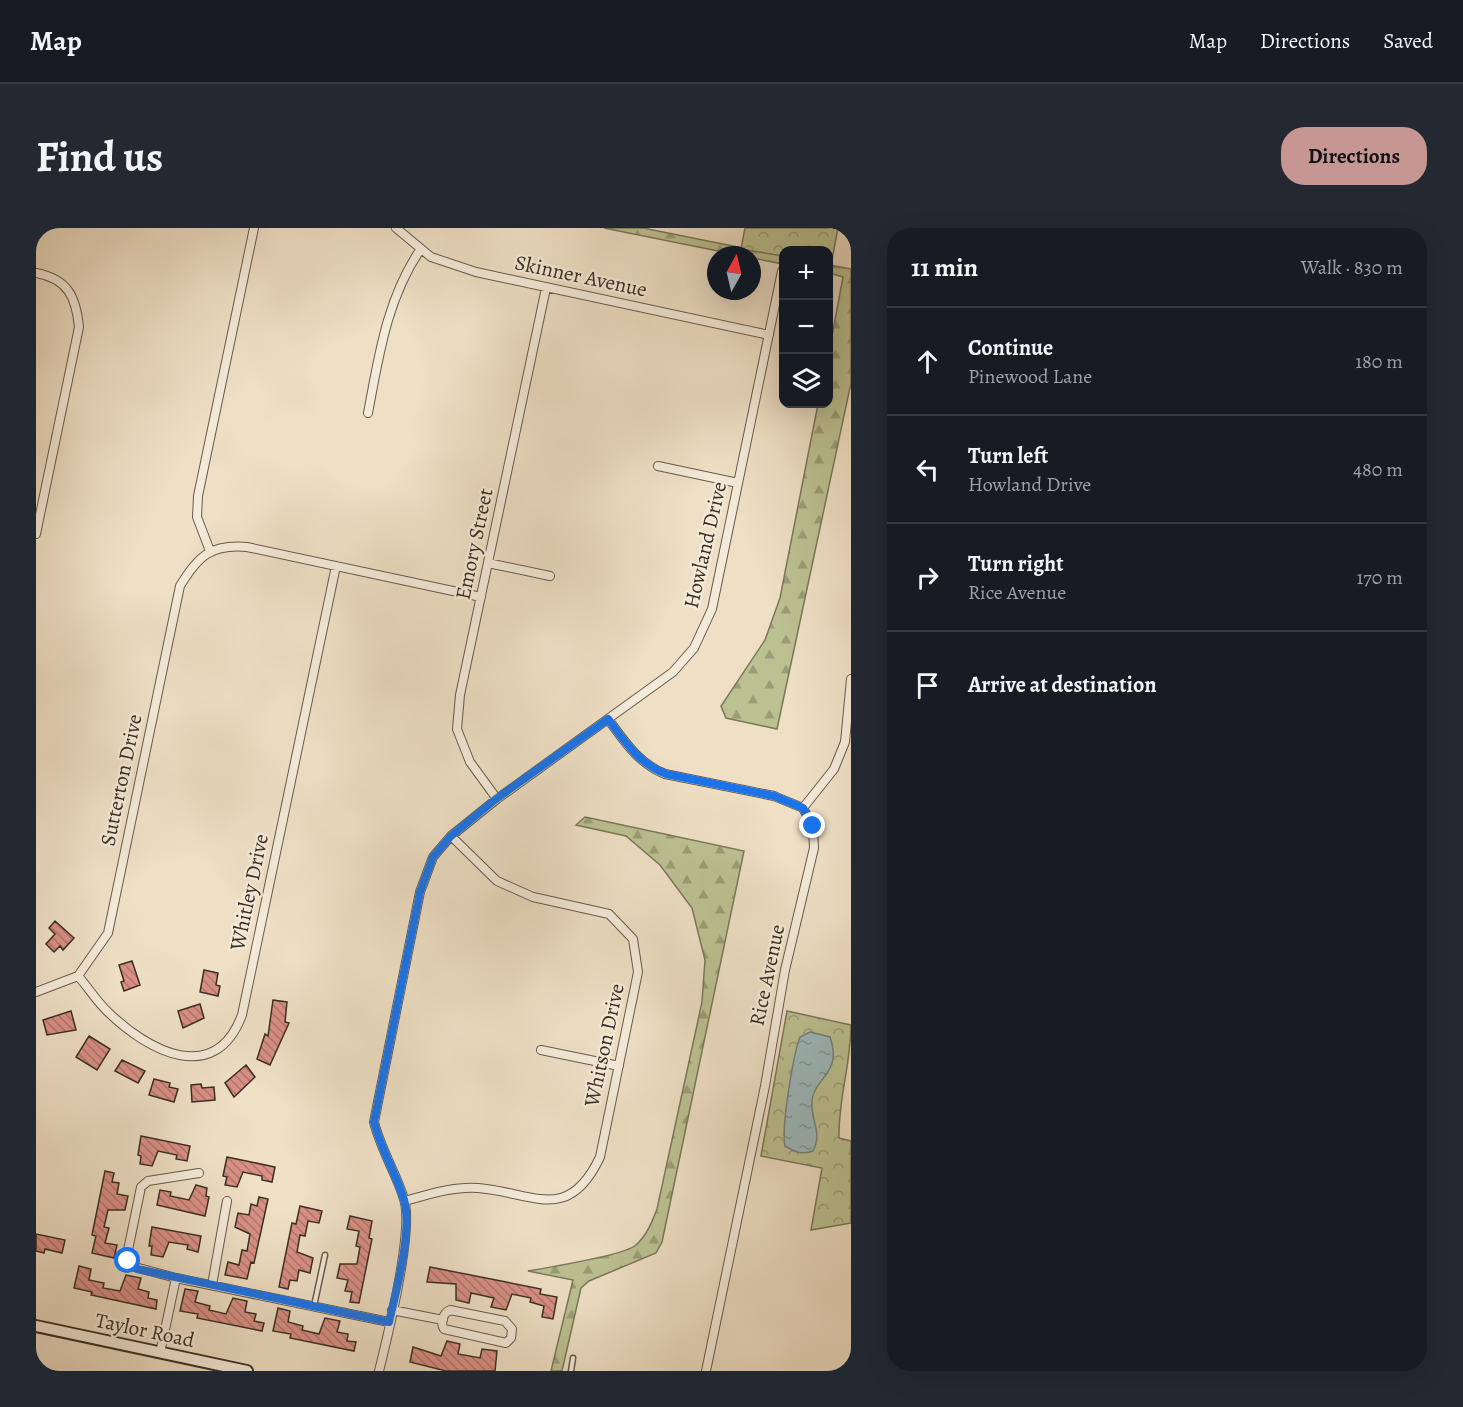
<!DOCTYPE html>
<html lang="en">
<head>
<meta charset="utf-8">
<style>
	body { margin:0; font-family:Alegreya,serif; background:#242831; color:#f1f3f6 }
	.controls { position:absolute; right:18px; top:18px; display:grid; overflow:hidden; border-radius:12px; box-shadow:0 6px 24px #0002 }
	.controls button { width:54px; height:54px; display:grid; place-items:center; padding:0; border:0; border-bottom:2px solid #363941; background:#171b24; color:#f1f3f6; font:30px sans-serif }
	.compass { position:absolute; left:671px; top:18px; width:54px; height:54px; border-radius:50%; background:#171b24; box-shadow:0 6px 24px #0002; rotate:8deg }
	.stop { position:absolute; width:18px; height:18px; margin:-14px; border:4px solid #1a73e8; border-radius:50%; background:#fff }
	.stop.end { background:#1a73e8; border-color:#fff; box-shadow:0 2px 6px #0008 }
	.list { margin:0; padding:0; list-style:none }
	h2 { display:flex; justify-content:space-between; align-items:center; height:78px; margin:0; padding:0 24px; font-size:26px }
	h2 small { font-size:20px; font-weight:400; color:#9ea1a6 }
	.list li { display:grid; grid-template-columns:39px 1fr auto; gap:18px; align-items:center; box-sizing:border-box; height:108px; padding:0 24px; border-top:2px solid #363941 }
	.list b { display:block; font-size:22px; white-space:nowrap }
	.list p { margin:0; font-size:20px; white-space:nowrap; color:#9ea1a6 }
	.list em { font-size:20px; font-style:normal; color:#9ea1a6 }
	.icon { flex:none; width:33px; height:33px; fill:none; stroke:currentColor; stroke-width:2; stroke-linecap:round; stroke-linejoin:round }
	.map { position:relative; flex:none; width:815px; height:1143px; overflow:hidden; border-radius:24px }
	header { display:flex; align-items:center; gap:36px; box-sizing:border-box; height:84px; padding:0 30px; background:#171b24; border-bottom:2px solid #363941 }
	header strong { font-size:28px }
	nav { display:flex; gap:33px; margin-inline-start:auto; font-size:21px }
	.intro { display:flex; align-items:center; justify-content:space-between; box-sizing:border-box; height:144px; padding:0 36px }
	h1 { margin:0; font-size:42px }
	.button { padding:15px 27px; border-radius:24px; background:#c59692; color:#111; font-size:21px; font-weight:700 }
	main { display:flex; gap:36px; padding:0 36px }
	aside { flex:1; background:#171b24; border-radius:24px; box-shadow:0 6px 24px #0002 }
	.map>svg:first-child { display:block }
	.forest { fill:url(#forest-firs); stroke:#7a785a; stroke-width:1.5 }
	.park { fill:url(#park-crowns); stroke:#7a785a; stroke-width:1.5 }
	.water { fill:url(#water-ripples); stroke:#758280; stroke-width:1.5 }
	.building { fill:url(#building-back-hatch); stroke:#392f22; stroke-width:1.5 }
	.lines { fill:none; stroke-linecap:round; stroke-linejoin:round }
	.service-casing { stroke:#665b4b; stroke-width:7 }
	.minor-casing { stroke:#665b4b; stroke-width:10 }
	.secondary-casing { stroke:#392f22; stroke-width:14 }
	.service { stroke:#f4ead9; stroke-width:4 }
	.minor { stroke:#f4ead9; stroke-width:8 }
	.secondary { stroke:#f4ead9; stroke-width:10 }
	.route { stroke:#1a73e8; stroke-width:8 }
	.labels { text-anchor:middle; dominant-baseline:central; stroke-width:4.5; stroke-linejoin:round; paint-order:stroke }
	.street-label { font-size:21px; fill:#392f22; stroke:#f4ead9 }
</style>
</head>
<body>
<header>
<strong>Map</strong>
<nav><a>Map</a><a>Directions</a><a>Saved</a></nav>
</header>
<div class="intro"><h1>Find us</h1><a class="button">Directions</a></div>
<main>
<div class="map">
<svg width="815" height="1143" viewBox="0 0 815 1143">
	<defs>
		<pattern id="forest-firs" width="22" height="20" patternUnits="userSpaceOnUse" patternTransform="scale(1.5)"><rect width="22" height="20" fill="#bcc192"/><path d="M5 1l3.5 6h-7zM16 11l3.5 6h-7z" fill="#9a9d77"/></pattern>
		<pattern id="park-crowns" width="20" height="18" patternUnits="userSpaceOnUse" patternTransform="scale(1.5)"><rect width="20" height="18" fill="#bcc192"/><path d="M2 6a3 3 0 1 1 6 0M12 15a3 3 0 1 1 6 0" fill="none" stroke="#9a9d77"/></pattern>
		<pattern id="water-ripples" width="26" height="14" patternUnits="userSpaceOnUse" patternTransform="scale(1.5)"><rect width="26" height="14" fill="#9dbabe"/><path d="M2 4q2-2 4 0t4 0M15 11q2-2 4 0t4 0" fill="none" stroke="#81989a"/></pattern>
		<pattern id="building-back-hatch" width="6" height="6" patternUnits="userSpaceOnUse" patternTransform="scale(1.5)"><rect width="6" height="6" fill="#d98f85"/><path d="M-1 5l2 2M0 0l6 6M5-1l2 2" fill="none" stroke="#b1756c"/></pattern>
	</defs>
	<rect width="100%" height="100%" fill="#eedfc5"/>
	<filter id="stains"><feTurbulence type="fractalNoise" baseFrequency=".00333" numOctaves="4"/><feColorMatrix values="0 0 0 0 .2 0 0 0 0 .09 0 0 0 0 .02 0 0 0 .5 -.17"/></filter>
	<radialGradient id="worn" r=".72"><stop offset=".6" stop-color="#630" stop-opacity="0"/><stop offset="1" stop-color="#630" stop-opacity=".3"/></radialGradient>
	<path class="forest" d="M568 0H607L747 28V36L716 30V27H702Z
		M793 37 815 41V155L741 501 690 490 685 478 729 412 744 370 782 176H792L793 124 807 49 793 45Z
		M549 589 708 623 626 1014 620 1025 553 1053 545 1060 526 1143H515L537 1052 492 1043C510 1040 589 1027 600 1017 611 1007 616 994 621 981L666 774 669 732 656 680 624 637 590 608 540 597Z"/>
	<path class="park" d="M709 0H802L795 37H793L792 22H748L747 28 705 21Z
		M751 783 815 797C815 836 802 871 803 910L815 913V995L775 1002 786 940 725 928Z"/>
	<path class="water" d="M774 804 794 809C807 846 778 849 776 873 774 892 787 904 777 923 766 927 759 924 749 918 745 900 757 828 764 809Z"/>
	<path class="building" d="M19 693 38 710 27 722 24 718 18 724 10 716 19 706 13 700Z
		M96 733 104 757 88 763 85 754 88 753 83 737Z
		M168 742 182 745 180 757 184 758 182 768 164 764Z
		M237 772 251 774 249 794 253 795 234 837 221 831 229 806 232 808Z
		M164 776 168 790 147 800 142 783Z
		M35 783 40 802 11 807 7 792Z
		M53 808 74 821 61 842 40 829Z
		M86 832 109 843 102 855 79 843Z
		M210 837 219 849 198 869 189 855Z
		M118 851 134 855 133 859 142 861 138 874 113 867Z
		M165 856 166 860 178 859 179 872 156 874 155 857Z
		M105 908 154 918 151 933 140 931 141 927 122 923 116 938 104 936 105 928 102 927Z
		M191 929 239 939 236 954 226 952V948L207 944 201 959 189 957 191 949 187 948Z
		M69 943 78 945 76 954 83 955 81 966 92 968 89 982H72L68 999 73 1000 69 1015 81 1017 78 1030 56 1025 60 1008 56 1007Z
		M160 957 171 960 170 968 173 969 169 988 121 977 124 962 135 964 134 968 153 972Z
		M223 969 232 971 218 1035 215 1034 211 1051 189 1047 192 1034 203 1037 206 1022 211 1023 214 1006 199 999 202 985 213 987 215 976 221 978Z
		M264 978 286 983 283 995 272 993 269 1008 264 1007 261 1024 277 1030 274 1045 263 1042 261 1053 254 1052 252 1061 243 1059 256 995 260 996Z
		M314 988 336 993 333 1010 336 1011 323 1075 314 1074 316 1064 309 1063 312 1052 301 1050 304 1036H321L324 1019 320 1018 323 1003 311 1001Z
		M116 999 165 1008 162 1024 151 1021 152 1017 133 1014 127 1029 115 1027 116 1018H113Z
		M0 1006 29 1012 26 1025 9 1021 8 1025 0 1023Z
		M43 1038 55 1041 53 1052 68 1055 67 1060 84 1063 90 1047 105 1050 102 1061 113 1064 112 1070 121 1072 120 1081 55 1067 56 1064 38 1060Z
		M394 1039 505 1061 504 1066 521 1069 517 1091 506 1089 508 1078 494 1074 495 1070 476 1066 470 1082 455 1079 458 1070 435 1065 433 1075 420 1072V1056L391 1054Z
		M149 1061 162 1063 159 1074 174 1078 173 1082 190 1086 197 1070 211 1073 209 1084 220 1086 218 1093 228 1095 226 1103 161 1090 162 1086 144 1083Z
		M242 1080 254 1083 252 1094 267 1098 266 1102 283 1106 289 1090 304 1093 301 1104 312 1106 311 1113 320 1114 318 1123 254 1110 255 1106 237 1103Z
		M411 1113 424 1116 422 1126 444 1130 446 1121 461 1123 459 1143H410L374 1134 377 1119 405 1128Z"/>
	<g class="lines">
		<defs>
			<path id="service" d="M278 1078 289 1027
				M535 1143 537 1130"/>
			<path id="minor" d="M360 0 395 29 440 44 733 107
				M0 45C32 51 40 69 43 99L0 306
				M332 185C343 127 351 71 384 22
				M622 238 702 255
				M174 323 161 289 162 268 218 0
				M452 335 514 348
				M572 491C589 514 602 535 629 546L738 568 767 580 777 599 778 620 749 742 729 858 670 1143
				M461 571 434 534 421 501 424 467 510 60
				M767 580 798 541 809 514 815 451
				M42 748C52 759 61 774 72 784 112 823 179 859 206 787L300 338
				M0 764 42 748 72 705 144 358C162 328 175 316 211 319L445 369
				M505 822 583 838
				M163 945 112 953 105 959 91 1027 95 1038 140 1050 353 1094
				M369 973C391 967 418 958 442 960 496 964 532 997 564 929L602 744 597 711 573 686 497 669 461 653 415 608
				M176 1057 191 973
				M356 1082 407 1092
				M414 1082 469 1093 476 1101 475 1110 470 1115 408 1101C404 1095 407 1085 414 1082Z
				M124 1125 140 1050
				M343 1143C352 1107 378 1003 368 971 360 945 345 922 338 894L384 664 397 629 415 608 461 571 637 444 658 420 676 381 746 43"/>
			<path id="secondary" d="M0 1098 211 1143"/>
		</defs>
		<use href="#service" class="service-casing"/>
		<use href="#minor" class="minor-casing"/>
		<use href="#secondary" class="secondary-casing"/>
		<use href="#service" class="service"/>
		<use href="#minor" class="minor"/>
		<use href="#secondary" class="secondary"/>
	</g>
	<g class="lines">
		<path class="route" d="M92 1033 101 1041 353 1094C360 1064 377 1001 368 972 360 945 345 922 338 894L384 664 397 629 415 608 460 571 572 491C589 514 602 535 630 546L738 568 767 580 777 598"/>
	</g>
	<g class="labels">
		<g class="street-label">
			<text transform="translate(545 48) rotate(12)">Skinner Avenue</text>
			<text transform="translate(438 316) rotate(-78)">Emory Street</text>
			<text transform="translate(669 317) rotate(-77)">Howland Drive</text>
			<text transform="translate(85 552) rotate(-78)">Sutterton Drive</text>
			<text transform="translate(213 664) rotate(-78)">Whitley Drive</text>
			<text transform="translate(731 747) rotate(-78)">Rice Avenue</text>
			<text transform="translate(568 817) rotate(-78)">Whitson Drive</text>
			<text transform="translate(109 1102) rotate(12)">Taylor Road</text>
		</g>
	</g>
	<rect width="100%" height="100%" filter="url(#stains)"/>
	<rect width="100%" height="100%" fill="url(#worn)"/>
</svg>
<div class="controls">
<button>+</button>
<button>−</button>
<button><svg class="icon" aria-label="layers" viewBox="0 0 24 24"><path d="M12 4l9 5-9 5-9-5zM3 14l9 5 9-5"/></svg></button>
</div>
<svg class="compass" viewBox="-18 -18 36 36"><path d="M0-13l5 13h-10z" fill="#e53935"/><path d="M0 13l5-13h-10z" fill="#9ea1a6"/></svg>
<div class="stop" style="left:92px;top:1033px"></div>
<div class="stop end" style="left:777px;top:598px"></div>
</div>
<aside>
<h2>11 min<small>Walk · 830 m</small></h2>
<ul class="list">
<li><svg class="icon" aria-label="ahead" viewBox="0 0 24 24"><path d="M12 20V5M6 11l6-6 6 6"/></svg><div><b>Continue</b><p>Pinewood Lane</p></div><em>180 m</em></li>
<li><svg class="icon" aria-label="left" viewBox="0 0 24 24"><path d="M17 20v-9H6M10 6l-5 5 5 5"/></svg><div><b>Turn left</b><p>Howland Drive</p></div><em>480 m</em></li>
<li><svg class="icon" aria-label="right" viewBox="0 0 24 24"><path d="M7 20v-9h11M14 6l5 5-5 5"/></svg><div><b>Turn right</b><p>Rice Avenue</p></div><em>170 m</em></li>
<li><svg class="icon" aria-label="arrive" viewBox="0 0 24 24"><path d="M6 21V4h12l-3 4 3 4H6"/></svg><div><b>Arrive at destination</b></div></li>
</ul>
</aside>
</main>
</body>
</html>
